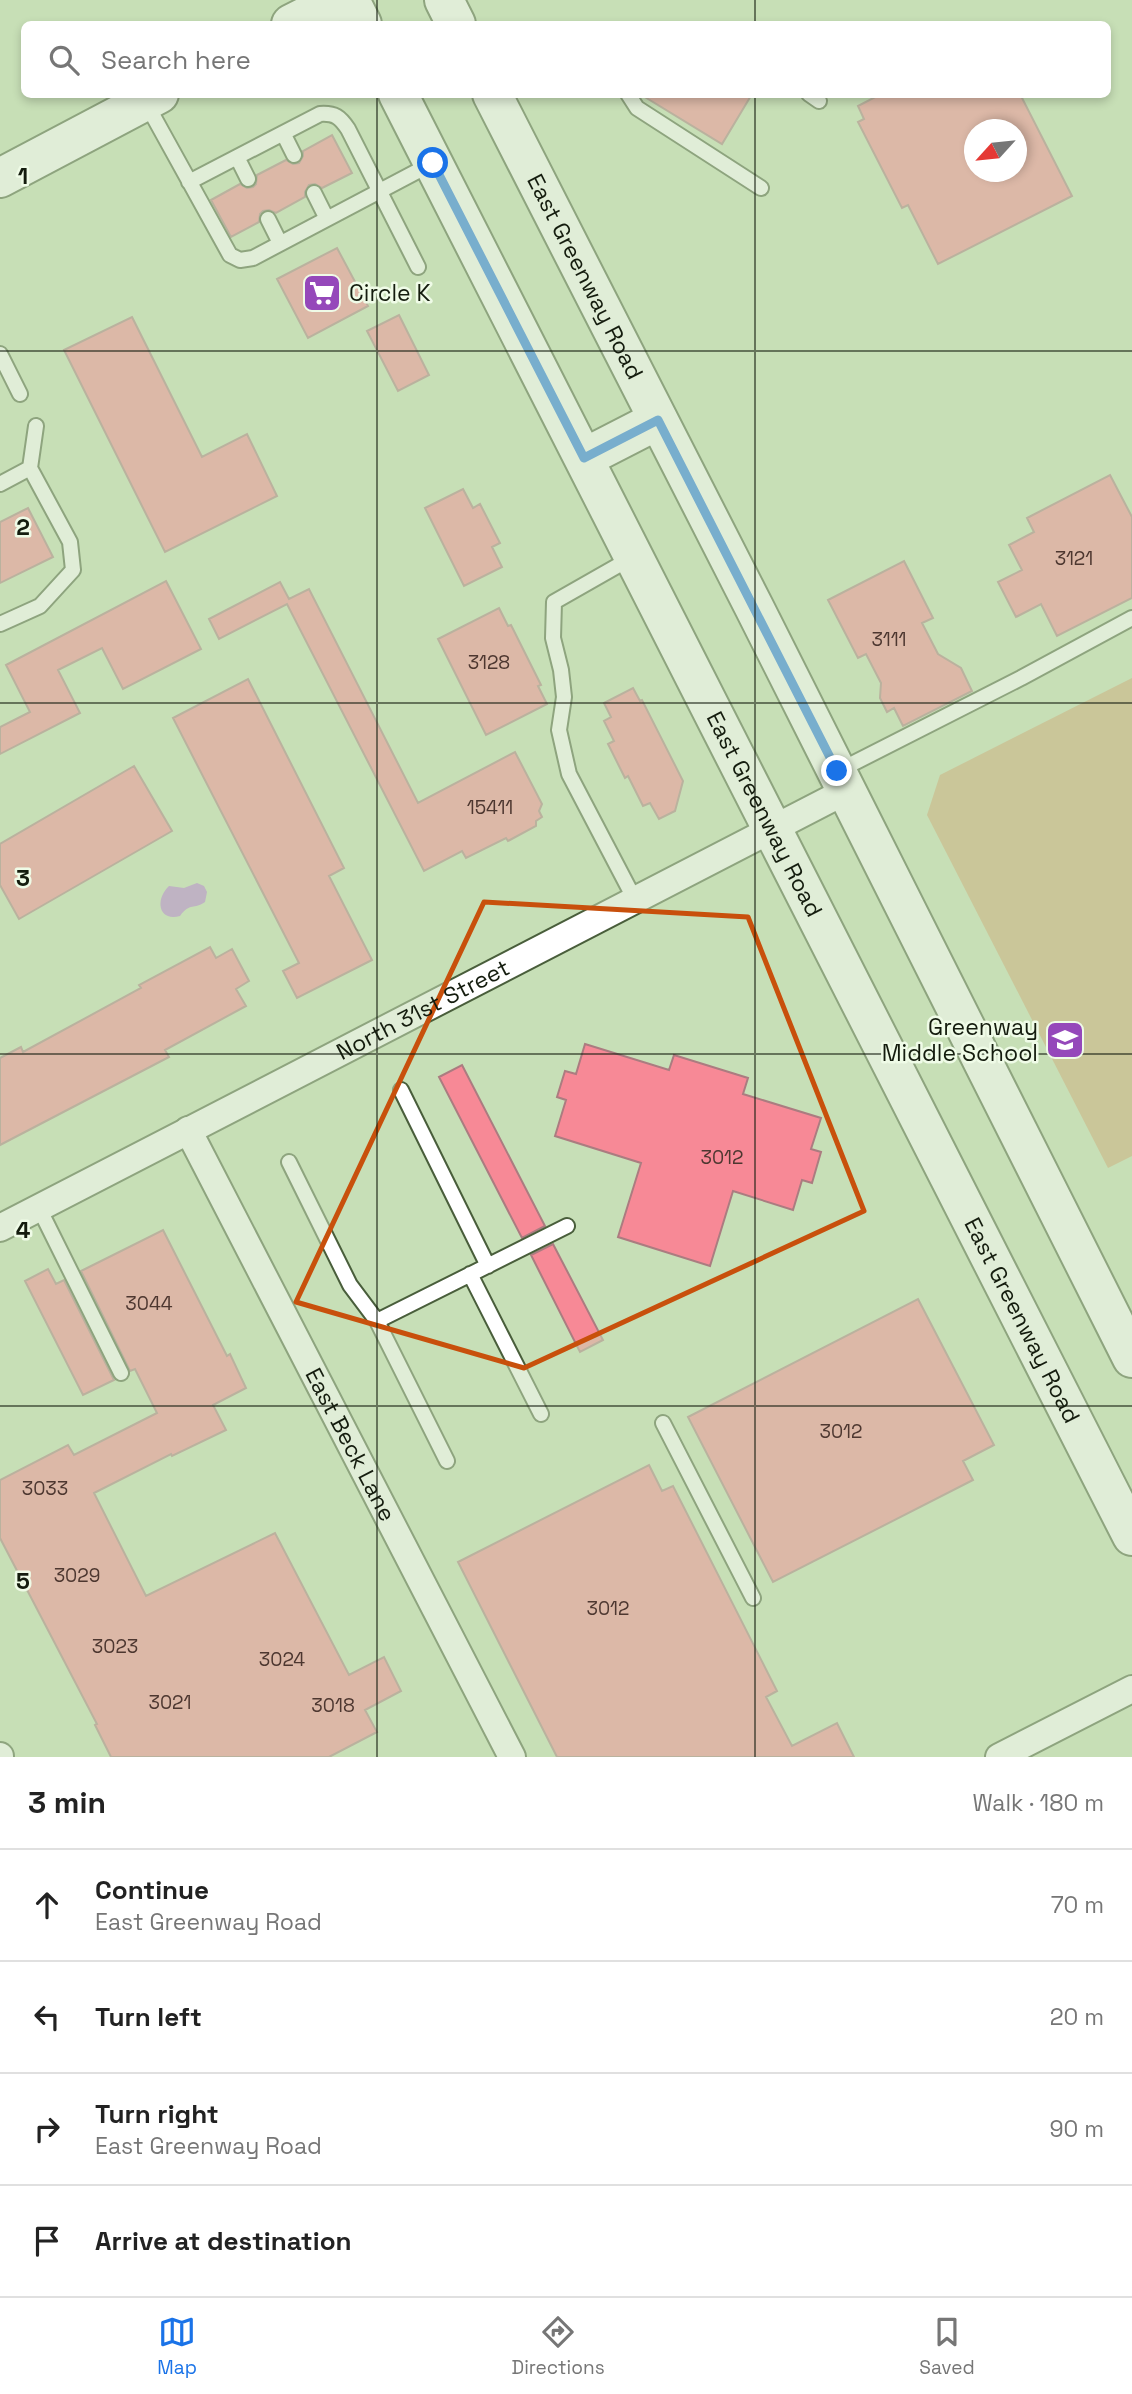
<!DOCTYPE html>
<html lang="en">
<head>
<meta charset="utf-8">
<style>
	body { margin:0; font-family:"Space Grotesk",sans-serif; background:#f6f6f6; color:#222 }
	.compass { position:absolute; left:964px; top:119px; width:63px; height:63px; border-radius:50%; background:#fff; box-shadow:0 4px 10px #0003; rotate:243deg }
	.stop { position:absolute; width:21px; height:21px; margin:-16px; border:5px solid #1a73e8; border-radius:50%; background:#fff }
	.stop.end { background:#1a73e8; border-color:#fff; box-shadow:0 2px 7px #0008 }
	.list { margin:0; padding:0; list-style:none }
	h2 { display:flex; justify-content:space-between; align-items:center; height:91px; margin:0; padding:0 28px; font-size:30px }
	h2 small { font-size:23px; font-weight:400; color:#767676 }
	.list li { display:grid; grid-template-columns:46px 1fr auto; gap:21px; align-items:center; box-sizing:border-box; height:112px; padding:0 28px; border-top:2px solid #e0e0e0 }
	.list b { display:block; font-size:26px; white-space:nowrap }
	.list p { margin:0; font-size:23px; white-space:nowrap; color:#767676 }
	.list em { font-size:23px; font-style:normal; color:#767676 }
	.icon { flex:none; width:38px; height:38px; fill:none; stroke:currentColor; stroke-width:2; stroke-linecap:round; stroke-linejoin:round }
	.map { position:relative; flex:none; width:1132px; height:1757px; overflow:hidden }
	.search { position:absolute; background:#fff; box-shadow:0 4px 10px #0003; left:21px; right:21px; top:21px; height:77px; display:flex; align-items:center; gap:18px; box-sizing:border-box; padding:0 24px; border-radius:10px; color:#767676; font-size:26px }
	.sheet { height:539px; background:#fff }
	nav { display:flex; justify-content:space-around; align-items:center; box-sizing:border-box; height:98px; border-top:2px solid #e0e0e0; background:#fff; font-size:19px; color:#767676 }
	nav a { display:grid; justify-items:center; gap:4px }
	nav .on { color:#1a73e8 }
	.map>svg:first-child { display:block }
	.green { fill:#cfa876 }
	.water { fill:#b57ed2 }
	.building { fill:#f78996; stroke:#ab7c80; stroke-width:2; fill-rule:evenodd }
	.lines { fill:none; stroke-linecap:round; stroke-linejoin:round }
	.lane-casing { stroke:#495e3b; stroke-width:18 }
	.street-casing { stroke:#495e3b; stroke-width:30 }
	.secondary-casing { stroke:#495e3b; stroke-width:42 }
	.lane { stroke:#fff; stroke-width:14 }
	.street { stroke:#fff; stroke-width:26 }
	.secondary { stroke:#fff; stroke-width:38 }
	.route { stroke:#1a73e8; stroke-width:9 }
	.marked { fill:none; stroke:#c8500c; stroke-width:5; stroke-linejoin:round }
	.grid { fill:none; stroke:#141c0e; stroke-width:2; stroke-opacity:0.55 }
	.labels { text-anchor:middle; dominant-baseline:central; stroke-width:5; stroke-linejoin:round; paint-order:stroke }
	.number-label { font-size:19px; fill:#4d3730 }
	.street-label { font-size:23px; fill:#141c0e; stroke:#effbe7 }
	.poi-label { font-size:23px; fill:#141c0e; stroke:#effbe7; text-anchor:start }
	.grid-label { font-size:23px; text-anchor:middle; font-weight:bold; fill:#141c0e; stroke:#effbe7; stroke-width:5; stroke-linejoin:round; paint-order:stroke }
</style>
</head>
<body>
<div class="map">
<svg width="1132" height="1757" viewBox="0 0 1132 1757">
	<rect width="100%" height="100%" fill="#c7dfb7"/>
	<path class="green" d="M1132 678V1156L1108 1168 927 815 940 775Z"/>
	<path class="water" d="M197 883 204 886 207 892 205 902C194 910 190 902 180 916 158 922 155 899 169 886L184 888Z"/>
	<path class="building" d="M640 94H752L722 144Z
		M881 94H1020L1072 196 938 264 908 205 902 208 858 122 864 119 858 106ZM975 130H1017V172H975Z
		M332 135 352 173 322 188 315 184 309 185 305 192V197L276 213 269 210 263 211 260 214 259 222 231 237 211 200 240 184 247 188 253 187 256 184 257 175 286 160 293 164 299 163 303 156V151Z
		M337 248 368 306 308 338 277 279Z
		M399 315 429 375 398 391 367 331Z
		M132 317 202 457 247 434 277 496 165 552 64 350Z
		M1110 475 1132 517V598L1057 636 1041 604 1016 617 998 582 1022 570 1009 545 1034 532 1027 518Z
		M463 489 473 508 480 504 500 543 492 547 502 567 464 586 425 508Z
		M28 508 53 557 0 583V522Z
		M904 561 933 618 922 623 938 654 961 668 972 691 903 726 894 708 887 712 880 698 881 683 866 654 858 658 828 600Z
		M166 581 201 649 123 689 102 648 58 670 80 713 0 754V727L30 712 6 665Z
		M280 582 289 599 309 589 418 803 515 752 542 804 539 811 542 817 536 821V826L508 841 506 838 466 858 462 851 424 871 287 604 219 639 209 619Z
		M499 608 508 626 511 625 541 685 538 686 547 704 486 735 438 639Z
		M248 679 344 868 329 876 372 960 297 998 283 971 299 963 173 718Z
		M633 688 640 701 642 700 683 781 675 811 659 819 650 803 643 806 628 776 625 778 608 744 614 741 604 721 611 717 604 703Z
		M134 766 172 831 19 919 0 885V844Z
		M210 947 216 958 232 949 249 981 236 989 246 1006 165 1050 169 1057 0 1145V1058L21 1047 23 1052 141 988 139 985Z
		M585 1044 669 1070 674 1055 748 1078 743 1094 821 1118 811 1149 821 1152 812 1183 802 1180 793 1210 733 1191 710 1266 618 1237 641 1163 555 1136 566 1100 557 1097 565 1071 576 1074Z
		M462 1065 545 1226 522 1238 439 1077Z
		M163 1230 227 1356 230 1354 246 1388 213 1405 226 1430 172 1456 171 1454 94 1493 146 1596 275 1533 349 1675 384 1657 401 1691 365 1710 377 1732 329 1757H111L95 1725 97 1724 0 1538V1480L68 1445 74 1455 157 1413 135 1369 130 1371 81 1271Z
		M553 1244 603 1340 580 1352 531 1255Z
		M48 1269 56 1284 64 1280 114 1380 83 1395 25 1281Z
		M918 1299 994 1445 963 1461 973 1480 773 1582 688 1417Z
		M649 1465 662 1491 673 1486 777 1691 766 1697 792 1746 837 1723 854 1757H557L458 1562Z"/>
	<g class="lines">
		<defs>
			<path id="lane" d="M628 94 637 108 761 188
				M809 94 819 101
				M146 103 230 255 240 260 253 258 431 164
				M283 133 294 155
				M237 157 248 179
				M189 182 320 114C335 113 340 117 348 129L418 267
				M314 193 327 219
				M268 219 280 243
				M0 354 20 394
				M0 484 30 468 36 426
				M633 557 554 602 553 638 561 670 564 697 559 730 569 774 635 900
				M0 624 40 606 73 570 70 542 30 468
				M838 771 1021 678 1132 618
				M401 1090 488 1266
				M289 1162 350 1285 377 1321
				M39 1208 121 1373
				M470 1274 541 1414
				M663 1423 753 1598
				M447 1461 377 1321 567 1226"/>
			<g id="street">
				<path id="s1" d="M188 1130 512 1757"/>
				<path id="s2" d="M0 1228 846 791"/>
				<path d="M0 1756V1757"/>
				<path d="M999 1757 1132 1689"/>
			</g>
			<g id="secondary">
				<path d="M350 0 362 24"/>
				<path d="M444 0 456 24"/>
				<path d="M291 24 338 0"/>
				<path id="s3" d="M398 94 1132 1536"/>
				<path id="s4" d="M492 94 754 607 1132 1358"/>
				<path d="M0 178 159 94"/>
				<path d="M584 458 658 420"/>
			</g>
		</defs>
		<use href="#lane" class="lane-casing"/>
		<use href="#street" class="street-casing"/>
		<use href="#secondary" class="secondary-casing"/>
		<use href="#lane" class="lane"/>
		<use href="#street" class="street"/>
		<use href="#secondary" class="secondary"/>
	</g>
	<g class="lines">
		<path class="route" d="M433 163 584 458 658 420 837 771"/>
	</g>
	<path d="M0 0H1132V1757H0ZM484 902 748 917 864 1211 524 1368 296 1302Z" fill="#c7dfb7" fill-opacity=".55" fill-rule="evenodd"/>
	<path class="marked" d="M484 902 748 917 864 1211 524 1368 296 1302Z"/>
	<path class="grid" d="M377 0V24M755 0V24M377 94V1757M755 94V1757M0 351H1132M0 703H1132M0 1054H1132M0 1406H1132"/>
	<defs>
		<symbol id="supermarket-square" viewBox="-11 -11 22 22"><rect x="-9" y="-9" width="18" height="18" rx="4" fill="#9548ba" stroke="#effbe7"/><path d="M-6-5.5h2.5l.6 2H6L4.5 2H-2.5L-4.4-4H-6ZM-1.5 3.2a1.3 1.3 0 1 0 .1 0ZM3 3.2a1.3 1.3 0 1 0 .1 0Z" fill="#fff"/></symbol>
		<symbol id="school-square" viewBox="-11 -11 22 22"><rect x="-9" y="-9" width="18" height="18" rx="4" fill="#9548ba" stroke="#effbe7"/><path d="M0-5L7-2L0 1L-7-2ZM-4 1L0 2.5L4 1V4Q0 6-4 4Z" fill="#fff"/></symbol>
	</defs>
	<g fill-rule="evenodd">
		<use href="#supermarket-square" x="300" y="271" width="44" height="44"/>
		<use href="#school-square" x="1043" y="1018" width="44" height="44"/>
	</g>
	<g class="labels">
		<g class="number-label">
			<text x="1074" y="558">3121</text>
			<text x="889" y="639">3111</text>
			<text x="489" y="662">3128</text>
			<text x="490" y="807">15411</text>
			<text x="722" y="1157">3012</text>
			<text x="149" y="1303">3044</text>
			<text x="841" y="1431">3012</text>
			<text x="45" y="1488">3033</text>
			<text x="77" y="1575">3029</text>
			<text x="608" y="1608">3012</text>
			<text x="115" y="1646">3023</text>
			<text x="282" y="1659">3024</text>
			<text x="170" y="1702">3021</text>
			<text x="333" y="1705">3018</text>
		</g>
		<g class="street-label">
			<text stroke="none"><textPath href="#s4" startOffset="205">East Greenway Road</textPath></text>
			<text stroke="none"><textPath href="#s3" startOffset="808">East Greenway Road</textPath></text>
			<text stroke="none"><textPath href="#s2" startOffset="476">North 31st Street</textPath></text>
			<text stroke="none"><textPath href="#s3" startOffset="1376">East Greenway Road</textPath></text>
			<text stroke="none"><textPath href="#s1" startOffset="354">East Beck Lane</textPath></text>
		</g>
		<g class="poi-label">
			<text x="349" y="293">Circle K</text>
			<text x="1038" y="1027" text-anchor="end">Greenway<tspan x="1038" dy="26">Middle School</tspan></text>
		</g>
	</g>
	<g class="grid-label">
		<text x="23" y="184">1</text>
		<text x="23" y="535">2</text>
		<text x="23" y="886">3</text>
		<text x="23" y="1238">4</text>
		<text x="23" y="1589">5</text>
	</g>
</svg>
<svg class="compass" viewBox="-18 -18 36 36"><path d="M0-13l5 13h-10z" fill="#e53935"/><path d="M0 13l5-13h-10z" fill="#767676"/></svg>
<div class="stop" style="left:433px;top:163px"></div>
<div class="stop end" style="left:837px;top:771px"></div>
<div class="search"><svg class="icon" aria-label="search" viewBox="0 0 24 24"><circle cx="10" cy="10" r="6"/><path d="M15 15l6 6"/></svg>Search here</div>
</div>
<section class="sheet">
<h2>3 min<small>Walk · 180 m</small></h2>
<ul class="list">
<li><svg class="icon" aria-label="ahead" viewBox="0 0 24 24"><path d="M12 20V5M6 11l6-6 6 6"/></svg><div><b>Continue</b><p>East Greenway Road</p></div><em>70 m</em></li>
<li><svg class="icon" aria-label="left" viewBox="0 0 24 24"><path d="M17 20v-9H6M10 6l-5 5 5 5"/></svg><div><b>Turn left</b></div><em>20 m</em></li>
<li><svg class="icon" aria-label="right" viewBox="0 0 24 24"><path d="M7 20v-9h11M14 6l5 5-5 5"/></svg><div><b>Turn right</b><p>East Greenway Road</p></div><em>90 m</em></li>
<li><svg class="icon" aria-label="arrive" viewBox="0 0 24 24"><path d="M6 21V4h12l-3 4 3 4H6"/></svg><div><b>Arrive at destination</b></div></li>
</ul>
</section>
<nav>
<a class="on"><svg class="icon" aria-label="map" viewBox="0 0 24 24"><path d="M3 6l6-2 6 2 6-2v14l-6 2-6-2-6 2zM9 4v14M15 6v14"/></svg>Map</a>
<a><svg class="icon" aria-label="directions" viewBox="0 0 24 24"><path d="M12 3l9 9-9 9-9-9zM9 14v-3h6M13 9l2 2-2 2"/></svg>Directions</a>
<a><svg class="icon" aria-label="saved" viewBox="0 0 24 24"><path d="M7 4h10v16l-5-4-5 4z"/></svg>Saved</a>
</nav>
</body>
</html>
